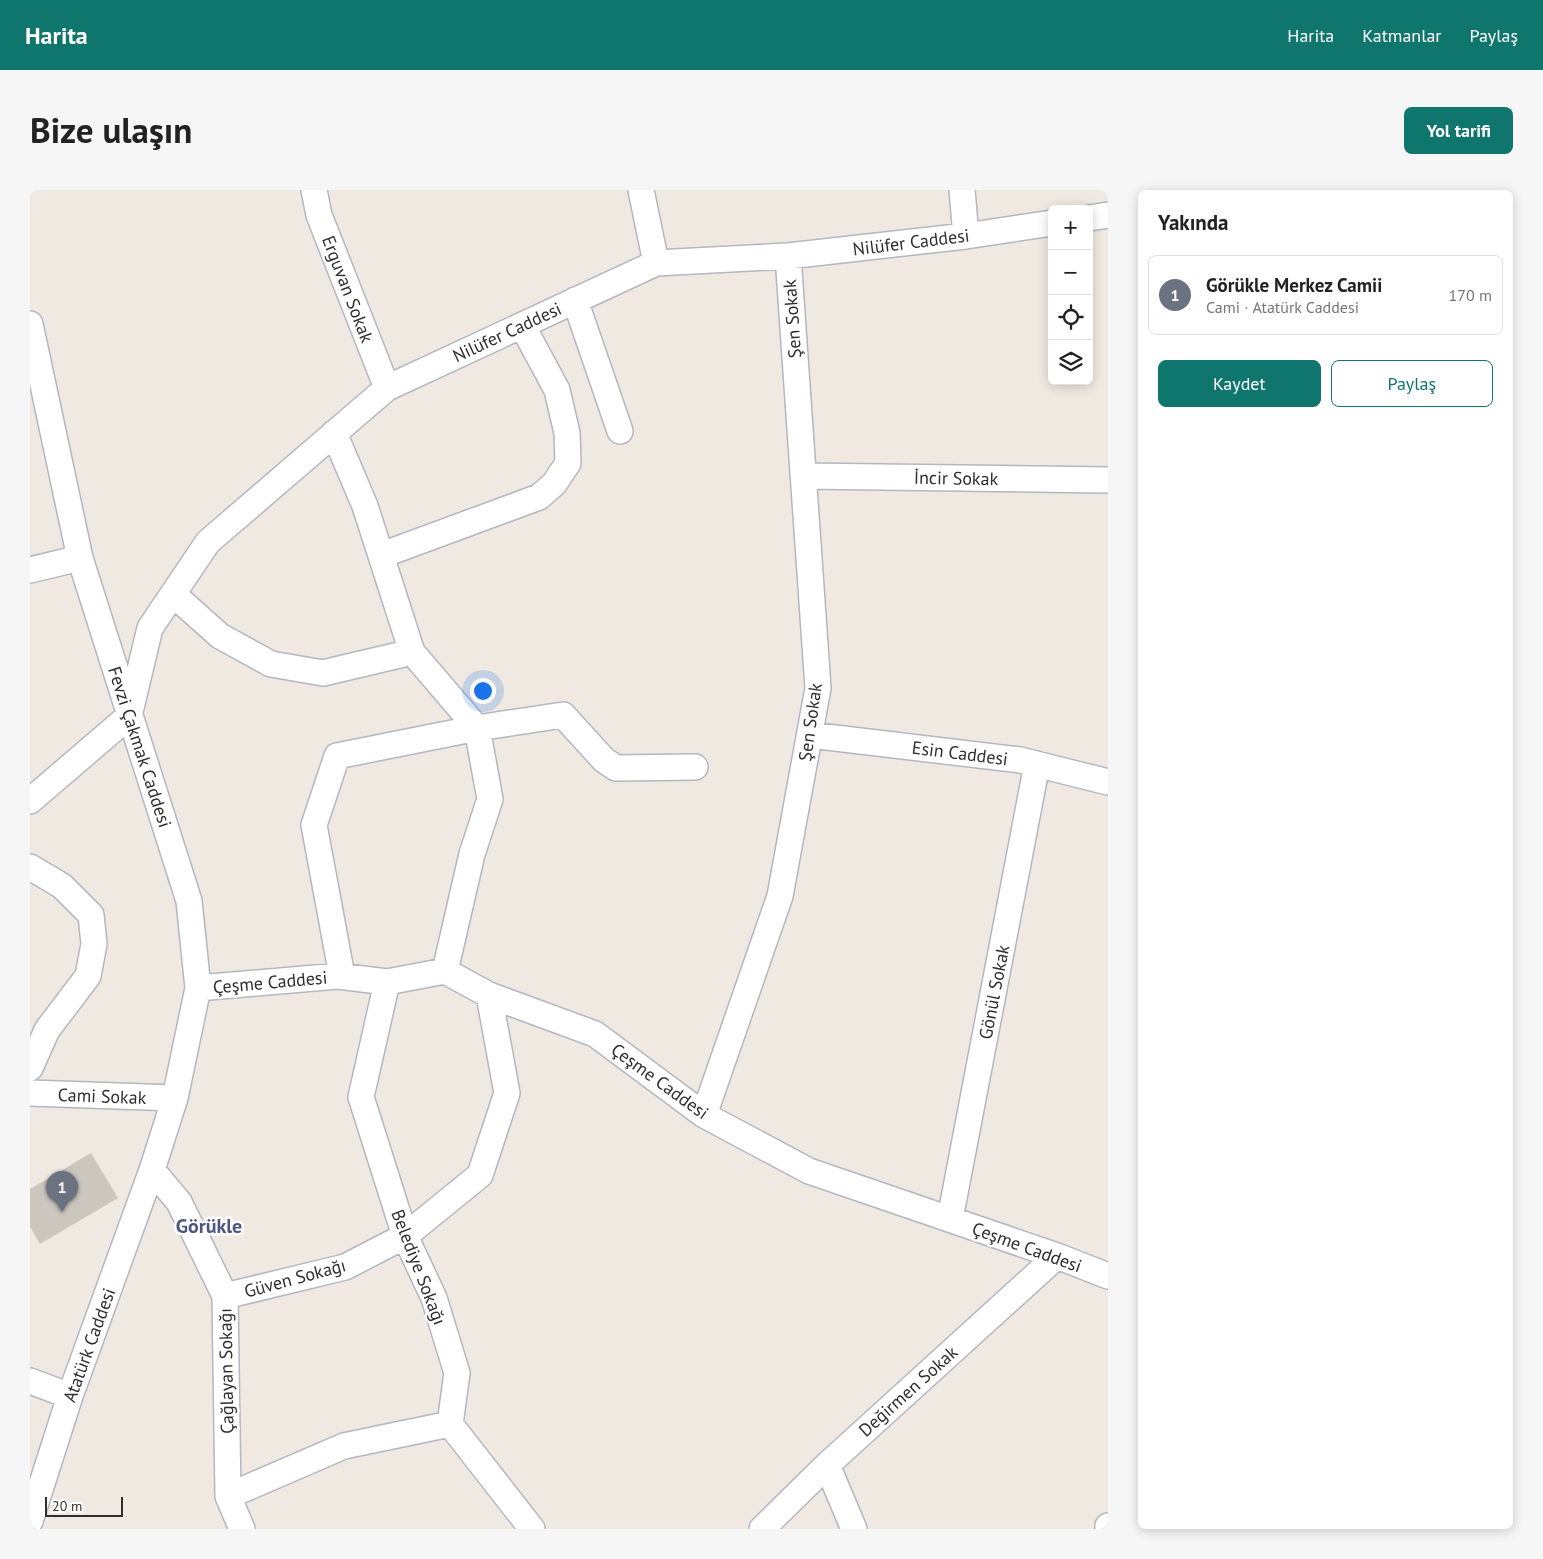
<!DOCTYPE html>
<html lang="tr">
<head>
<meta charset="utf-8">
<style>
	body { margin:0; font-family:"PT Sans",sans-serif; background:#f6f6f6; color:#222 }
	.controls { position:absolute; right:15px; top:15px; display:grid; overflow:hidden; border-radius:8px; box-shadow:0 2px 12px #0003 }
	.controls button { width:45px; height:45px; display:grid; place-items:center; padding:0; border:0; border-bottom:1px solid #e0e0e0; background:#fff; color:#222; font:25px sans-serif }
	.scale { position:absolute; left:15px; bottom:12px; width:78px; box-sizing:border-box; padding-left:5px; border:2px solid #2e2e2e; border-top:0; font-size:14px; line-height:18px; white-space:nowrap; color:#2e2e2e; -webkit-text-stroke:4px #fff; paint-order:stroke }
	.you { position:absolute; left:452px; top:500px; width:18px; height:18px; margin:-12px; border:4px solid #fff; border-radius:50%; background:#1a73e8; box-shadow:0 0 0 8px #1a73e833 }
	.badge { display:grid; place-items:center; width:32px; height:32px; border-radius:50%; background:#0f766e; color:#fff; font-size:16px; font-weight:700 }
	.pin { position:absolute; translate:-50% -41px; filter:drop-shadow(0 1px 2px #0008) }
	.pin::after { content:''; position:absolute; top:26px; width:18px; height:15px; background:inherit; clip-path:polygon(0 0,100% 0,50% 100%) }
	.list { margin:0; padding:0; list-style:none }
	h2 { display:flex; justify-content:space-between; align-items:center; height:65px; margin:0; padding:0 20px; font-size:21px }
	h2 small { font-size:16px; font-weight:400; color:#767676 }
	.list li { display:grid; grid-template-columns:32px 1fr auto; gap:15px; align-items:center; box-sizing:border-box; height:80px; margin:0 10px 10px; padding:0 10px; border:1px solid #e0e0e0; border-radius:8px }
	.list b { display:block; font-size:19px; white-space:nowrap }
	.list p { margin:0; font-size:16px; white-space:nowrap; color:#767676 }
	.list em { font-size:16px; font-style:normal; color:#767676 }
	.actions { display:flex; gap:10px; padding:15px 20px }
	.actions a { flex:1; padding:11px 0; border:1px solid #0f766e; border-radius:8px; text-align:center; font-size:18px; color:#0f766e }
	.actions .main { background:#0f766e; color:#fff }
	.icon { flex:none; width:28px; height:28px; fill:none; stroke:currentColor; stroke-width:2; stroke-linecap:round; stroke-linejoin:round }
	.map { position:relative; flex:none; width:1078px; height:1339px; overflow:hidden; border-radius:8px }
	header { display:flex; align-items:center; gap:30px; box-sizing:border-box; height:70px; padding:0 25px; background:#0f766e; color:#fff }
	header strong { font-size:24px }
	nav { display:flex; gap:28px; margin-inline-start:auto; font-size:18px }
	.intro { display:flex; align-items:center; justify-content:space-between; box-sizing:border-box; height:120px; padding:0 30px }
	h1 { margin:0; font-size:35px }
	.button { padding:12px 22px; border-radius:8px; background:#0f766e; color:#fff; font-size:18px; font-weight:700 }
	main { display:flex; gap:30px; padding:0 30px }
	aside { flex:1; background:#fff; border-radius:8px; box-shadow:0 2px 12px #0003 }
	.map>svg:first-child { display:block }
	.building { fill:#cbc7bf }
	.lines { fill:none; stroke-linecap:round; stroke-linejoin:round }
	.minor-casing { stroke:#b4b7c1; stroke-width:28 }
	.minor { stroke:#fff; stroke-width:25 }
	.labels { text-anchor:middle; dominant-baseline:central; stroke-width:5; stroke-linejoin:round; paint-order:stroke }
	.street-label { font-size:18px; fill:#2e2e2e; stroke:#fff }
	.quarter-label { font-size:20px; font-weight:bold; fill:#4d5680; stroke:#fff }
</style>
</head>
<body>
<header>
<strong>Harita</strong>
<nav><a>Harita</a><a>Katmanlar</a><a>Paylaş</a></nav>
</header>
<div class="intro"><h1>Bize ulaşın</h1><a class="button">Yol tarifi</a></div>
<main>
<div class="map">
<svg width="1078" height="1339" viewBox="0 0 1078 1339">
	<rect width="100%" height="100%" fill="#efe9e1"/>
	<path class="building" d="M61 963 88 1008 10 1054 0 1037V999Z"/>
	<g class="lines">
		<defs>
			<path id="minor" d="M284 0 289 25 357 198
				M611 0 626 73
				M932 0 936 46
				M1059 28 1078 25
				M545 110 590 241
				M0 134 50 368 159 711 168 798 145 908 122 980 40 1206 0 1331
				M304 243 335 316 382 462 447 538 460 609 442 664 415 781
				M773 286 1078 290
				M352 365 509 307 524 294 538 273 537 243 527 200 492 135
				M0 380 50 368
				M143 404 190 446 241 474 293 483 382 462
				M780 545 990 570 1078 592
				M0 611 99 526 120 438 178 352 357 198 626 73 758 66 936 46 1022 33
				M0 677 32 696 61 725 64 754 58 786 17 840 0 878
				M312 786 284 635 307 566 447 538 533 525 574 570 586 578 665 577
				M357 792 331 907 375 1046 404 1108 427 1183 420 1234 502 1339
				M168 798 308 786 357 792 415 781 459 805 565 844 674 925 779 981 1027 1066 1078 1086
				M0 903 145 908
				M674 925 750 706 788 498 758 66
				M122 980 149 1012 195 1106 198 1306 212 1339
				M920 1029 1007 574
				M195 1106 315 1077 375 1046 450 985 477 903 459 805
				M0 1191 40 1206
				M797 1275 824 1339
				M198 1306 314 1256 420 1234
				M732 1339 797 1275 1027 1066
				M1078 1339V1336"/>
		</defs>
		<use href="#minor" class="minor-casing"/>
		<use href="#minor" class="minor"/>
	</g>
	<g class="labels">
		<g class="street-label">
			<text transform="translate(881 52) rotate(-7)">Nilüfer Caddesi</text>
			<text transform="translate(318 99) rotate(69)">Erguvan Sokak</text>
			<text transform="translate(762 129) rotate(-94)">Şen Sokak</text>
			<text transform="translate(477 142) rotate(-25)">Nilüfer Caddesi</text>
			<text transform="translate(926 288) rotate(1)">İncir Sokak</text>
			<text transform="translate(780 532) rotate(-82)">Şen Sokak</text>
			<text transform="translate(110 557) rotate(72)">Fevzi Çakmak Caddesi</text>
			<text transform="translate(930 563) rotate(7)">Esin Caddesi</text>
			<text transform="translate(240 792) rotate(-5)">Çeşme Caddesi</text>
			<text transform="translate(964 802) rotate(-79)">Gönül Sokak</text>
			<text transform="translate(630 891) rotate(36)">Çeşme Caddesi</text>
			<text transform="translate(72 906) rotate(2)">Cami Sokak</text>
			<text transform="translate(997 1057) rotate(20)">Çeşme Caddesi</text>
			<text transform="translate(389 1077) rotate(69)">Belediye Sokağı</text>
			<text transform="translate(265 1088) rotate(-15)">Güven Sokağı</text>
			<text transform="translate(59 1155) rotate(-70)">Atatürk Caddesi</text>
			<text transform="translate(196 1181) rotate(-91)">Çağlayan Sokağı</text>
			<text transform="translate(878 1201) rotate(-42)">Değirmen Sokak</text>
		</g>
		<g class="quarter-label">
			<text x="179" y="1036">Görükle</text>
		</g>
	</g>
</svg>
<div class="controls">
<button>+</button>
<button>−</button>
<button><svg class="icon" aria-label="locate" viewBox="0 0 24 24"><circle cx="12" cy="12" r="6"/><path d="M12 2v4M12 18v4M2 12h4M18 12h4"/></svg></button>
<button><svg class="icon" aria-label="layers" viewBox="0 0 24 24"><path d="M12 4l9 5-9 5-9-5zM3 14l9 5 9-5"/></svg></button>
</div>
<div class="scale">20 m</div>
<div class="you"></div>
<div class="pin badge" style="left:32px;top:1022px;background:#6b7280">1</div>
</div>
<aside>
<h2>Yakında<small></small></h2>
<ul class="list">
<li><span class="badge" style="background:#6b7280">1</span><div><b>Görükle Merkez Camii</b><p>Cami · Atatürk Caddesi</p></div><em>170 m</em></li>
</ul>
<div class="actions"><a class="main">Kaydet</a><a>Paylaş</a></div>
</aside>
</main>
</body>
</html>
